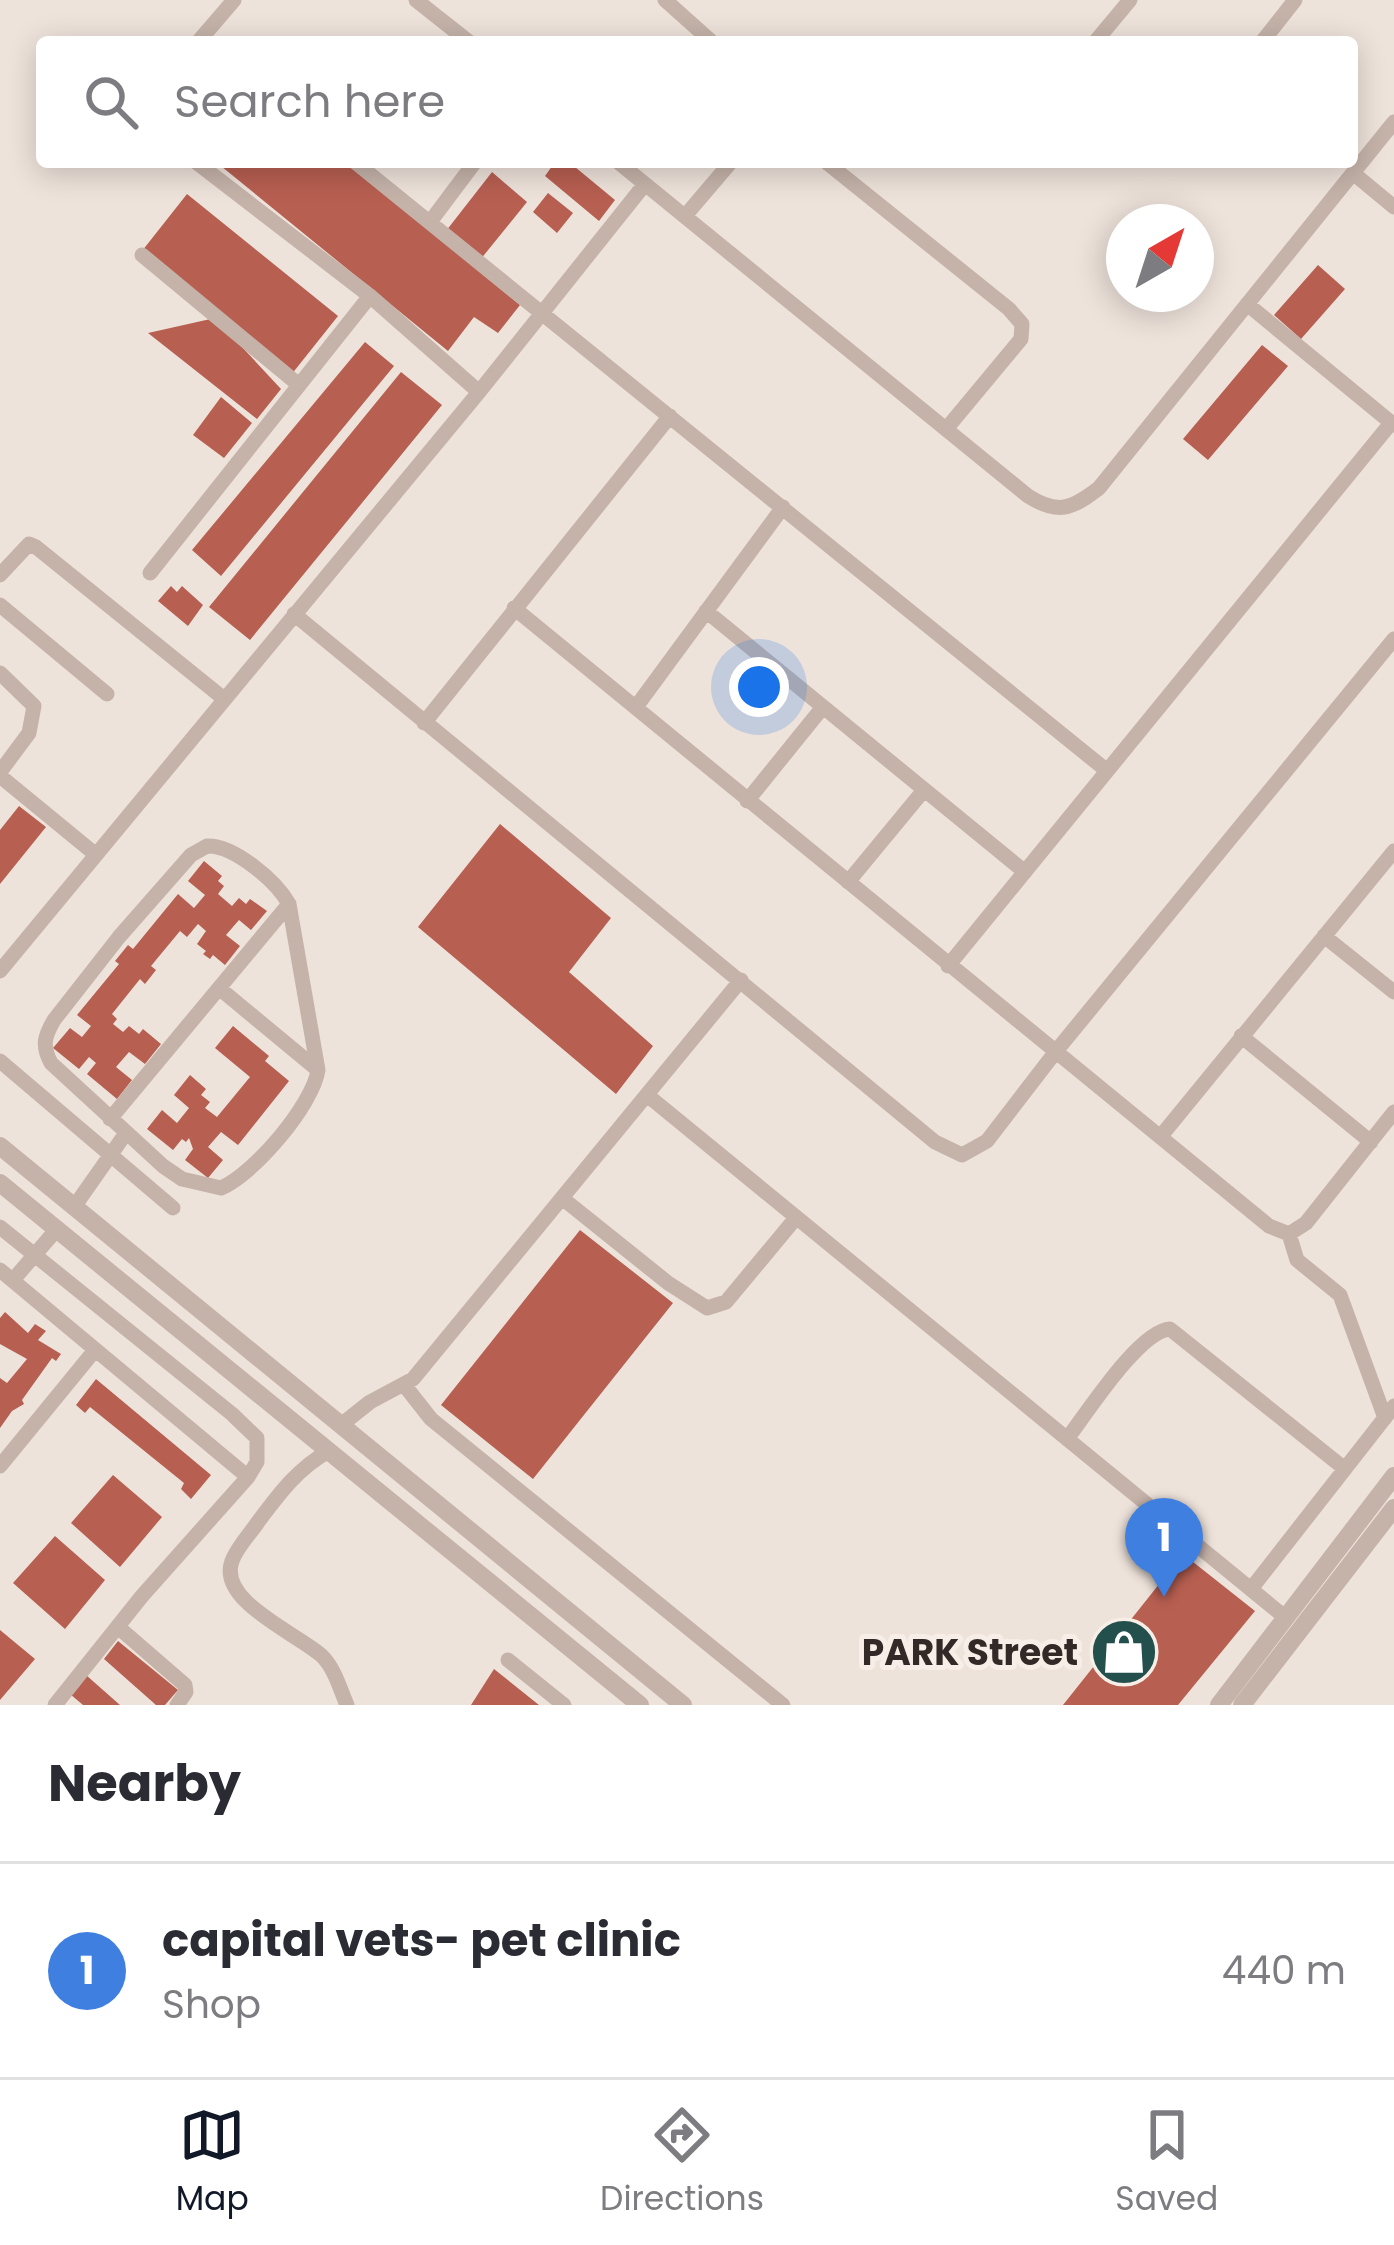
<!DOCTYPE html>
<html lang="en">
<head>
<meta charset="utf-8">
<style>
	body { margin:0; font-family:Poppins,sans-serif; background:#f7f7f7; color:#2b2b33 }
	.compass { position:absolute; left:1106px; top:204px; width:108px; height:108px; border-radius:50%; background:#fff; box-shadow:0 6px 30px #0003; rotate:39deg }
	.you { position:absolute; left:759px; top:687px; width:42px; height:42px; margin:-30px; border:9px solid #fff; border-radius:50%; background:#1a73e8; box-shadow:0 0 0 18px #1a73e833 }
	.badge { display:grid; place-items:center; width:78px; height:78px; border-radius:50%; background:#111827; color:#fff; font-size:39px; font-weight:700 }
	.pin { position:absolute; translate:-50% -99px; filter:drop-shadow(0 3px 6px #0008) }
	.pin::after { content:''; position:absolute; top:63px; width:42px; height:36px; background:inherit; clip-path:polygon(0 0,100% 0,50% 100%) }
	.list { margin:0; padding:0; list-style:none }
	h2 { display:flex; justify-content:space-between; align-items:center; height:156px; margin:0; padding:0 48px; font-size:51px }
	h2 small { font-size:39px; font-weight:400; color:#7c7c81 }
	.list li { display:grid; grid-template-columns:78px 1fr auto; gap:36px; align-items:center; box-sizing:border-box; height:216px; padding:0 48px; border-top:3px solid #e1e1e2 }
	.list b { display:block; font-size:45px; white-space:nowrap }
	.list p { margin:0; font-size:39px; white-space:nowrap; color:#7c7c81 }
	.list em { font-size:39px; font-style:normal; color:#7c7c81 }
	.icon { flex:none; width:66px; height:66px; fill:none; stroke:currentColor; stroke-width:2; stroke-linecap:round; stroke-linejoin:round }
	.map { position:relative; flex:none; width:1394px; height:1705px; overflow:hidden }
	.search { position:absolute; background:#fff; box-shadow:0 6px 30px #0003; left:36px; right:36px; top:36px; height:132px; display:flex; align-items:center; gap:30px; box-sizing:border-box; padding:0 42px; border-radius:12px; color:#7c7c81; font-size:45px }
	.sheet { height:372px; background:#fff }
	nav { display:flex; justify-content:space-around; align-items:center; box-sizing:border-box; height:168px; border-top:3px solid #e1e1e2; background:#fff; font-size:33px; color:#7c7c81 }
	nav a { display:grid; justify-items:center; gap:6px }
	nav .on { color:#111827 }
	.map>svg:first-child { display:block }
	.building { fill:#b75f51 }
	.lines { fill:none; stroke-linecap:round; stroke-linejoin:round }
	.minor { stroke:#c5b3a9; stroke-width:15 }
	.tertiary { stroke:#c5b3a9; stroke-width:18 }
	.labels { text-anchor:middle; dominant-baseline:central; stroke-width:10; stroke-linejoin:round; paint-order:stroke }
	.poi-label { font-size:36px; font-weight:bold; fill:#332a28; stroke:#f7eee7; text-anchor:end }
</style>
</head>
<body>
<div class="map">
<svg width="1394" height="1705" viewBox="0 0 1394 1705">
	<rect width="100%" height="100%" fill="#eee3db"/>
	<path class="building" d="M216 162H346L520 305 498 333 474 317 448 351Z
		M555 162H569L615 200 599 221 545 176Z
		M492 172 527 202 480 260 446 231Z
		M548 193 573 213 557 233 533 212Z
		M187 194 338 316 291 375 142 251Z
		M1318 265 1345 289 1301 339 1274 315Z
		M215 318 281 389 257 419 148 333Z
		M365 342 394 366 221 576 192 550Z
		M1262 345 1288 366 1208 460 1183 439Z
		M401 372 442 405 250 640 209 607Z
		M221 397 252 423 224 458 193 435Z
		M171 586 177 592 182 586 203 605 188 626 158 601Z
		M19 806 46 827 0 884V830Z
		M500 824 611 918 569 972 653 1046 616 1094 418 927Z
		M204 861 222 876 218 881 224 886 218 894 232 906 239 898 246 904 250 899 267 911 251 930 239 920 226 935 240 946 225 965 213 955 210 959 203 954 206 951 197 944 206 931 198 924 187 937 180 931 151 966 156 970 145 984 140 979 112 1014 117 1019 113 1024 123 1032 129 1026 139 1034 143 1029 161 1044 145 1064 129 1052 116 1067 132 1080 117 1099 87 1074 96 1063 89 1057 79 1069 53 1048 70 1028 82 1037 91 1026 77 1015 119 964 115 961 128 945 133 949 178 894 194 908 205 895 188 881Z
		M233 1026 269 1056 265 1061 289 1081 238 1145 221 1132 208 1147 223 1160 208 1178 185 1160 193 1149 189 1138 186 1142 182 1139 173 1150 147 1129 162 1110 177 1123 189 1108 174 1095 190 1075 206 1089 201 1095 210 1102 205 1108 217 1117 250 1077 215 1048Z
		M580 1230 673 1303 533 1479 441 1405Z
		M5 1312 28 1333 35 1324 46 1331 38 1340 61 1354 56 1361 52 1358 22 1400 24 1404 12 1411 0 1428V1378L7 1383 27 1359 0 1344V1318Z
		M96 1379 211 1475 191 1499 181 1489 184 1483 90 1407 85 1413 76 1405Z
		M113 1475 162 1517 120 1567 71 1523Z
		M55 1536 105 1580 65 1629 13 1583Z
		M1183 1554 1255 1611 1178 1705H1063Z
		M0 1630 35 1659 0 1700Z
		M118 1641 178 1690 165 1705H156L104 1659Z
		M494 1669 539 1705H471Z
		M86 1675 120 1705H83L70 1694Z"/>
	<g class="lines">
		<path class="minor" d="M416 0 469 42
			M665 0 712 42
			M198 42 234 0
			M1095 42 1130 0
			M1262 42 1295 0
			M196 162 370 296 479 392
			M355 162 1106 770
			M618 162 1028 496C1058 515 1072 509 1099 488L1394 122
			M826 162 1009 309 1022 324 1021 339 947 428
			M1353 173 1394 207
			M685 216 731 162
			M430 222 475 162
			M142 255 299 385
			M1247 304 1394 425
			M150 573 370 296
			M0 575 29 544 36 547 223 698
			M0 605 107 694
			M514 608 1269 1226 1289 1234
			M706 611 1025 872
			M294 614 935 1142 962 1155 987 1141 1057 1050 1394 639
			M0 673 34 706 29 733 0 772
			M636 707 783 507
			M424 723 670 416
			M0 776 95 854
			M747 801 823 707
			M207 846C234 845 276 881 289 904L318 1070C313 1105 253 1175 221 1188L182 1179 163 1166 51 1063C42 1046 44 1037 54 1020L119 937 191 855Z
			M848 882 924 790
			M1324 936 1394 992
			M948 966 1391 423
			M0 971 479 392 645 184
			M219 988 318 1070
			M1241 1036 1371 1142
			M0 1061 173 1208
			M647 1095 1286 1618
			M110 1119 289 904
			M1161 1136 1394 851
			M562 1198 668 1283 707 1308 726 1302 795 1219
			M74 1207 126 1133
			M0 1227 232 1414 257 1438V1462L248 1477 142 1596 55 1705
			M1289 1234 1297 1260 1340 1295 1385 1418
			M1289 1234 1306 1223 1394 1112
			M0 1270 248 1477
			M13 1280 57 1229
			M405 1386 431 1419 783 1705
			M341 1425 370 1402 413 1379 741 980
			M1067 1439C1087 1413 1139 1331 1170 1329L1345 1469
			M329 1451C298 1468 279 1494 258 1522 250 1534 237 1547 232 1561 217 1601 298 1634 322 1656 335 1669 340 1689 347 1705
			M0 1466 95 1350
			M1251 1589 1394 1406
			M118 1627 185 1685 186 1692 177 1705
			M508 1660 564 1705"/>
		<path class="tertiary" d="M0 1146 683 1705
			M0 1183 640 1705
			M1219 1705 1394 1476
			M1242 1705 1394 1508"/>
	</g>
	<defs>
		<symbol id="shop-disc" viewBox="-11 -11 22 22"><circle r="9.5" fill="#234f4d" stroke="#f7eee7"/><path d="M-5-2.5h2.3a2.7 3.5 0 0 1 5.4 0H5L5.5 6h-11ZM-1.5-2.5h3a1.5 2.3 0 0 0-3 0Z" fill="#fff"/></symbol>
	</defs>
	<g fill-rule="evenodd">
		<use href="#shop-disc" x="1086" y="1614" width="76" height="76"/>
	</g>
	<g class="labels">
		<g class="poi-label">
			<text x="1078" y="1652">PARK Street</text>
		</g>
	</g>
</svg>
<svg class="compass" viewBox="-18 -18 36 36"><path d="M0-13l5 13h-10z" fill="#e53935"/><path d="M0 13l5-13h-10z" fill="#7c7c81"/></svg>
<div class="you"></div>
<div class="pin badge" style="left:1164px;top:1597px;background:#3f7fe0">1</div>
<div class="search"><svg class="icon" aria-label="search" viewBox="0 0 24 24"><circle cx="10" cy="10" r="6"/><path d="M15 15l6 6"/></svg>Search here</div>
</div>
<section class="sheet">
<h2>Nearby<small></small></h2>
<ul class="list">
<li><span class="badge" style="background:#3f7fe0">1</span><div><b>capital vets- pet clinic</b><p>Shop</p></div><em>440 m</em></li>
</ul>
</section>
<nav>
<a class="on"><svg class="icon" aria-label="map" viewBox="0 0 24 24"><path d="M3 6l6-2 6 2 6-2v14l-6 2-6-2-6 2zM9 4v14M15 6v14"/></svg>Map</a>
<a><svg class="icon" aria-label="directions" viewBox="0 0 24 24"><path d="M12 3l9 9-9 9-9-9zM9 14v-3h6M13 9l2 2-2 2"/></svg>Directions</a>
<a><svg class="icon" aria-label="saved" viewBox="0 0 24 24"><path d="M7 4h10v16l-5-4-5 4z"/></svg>Saved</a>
</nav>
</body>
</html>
